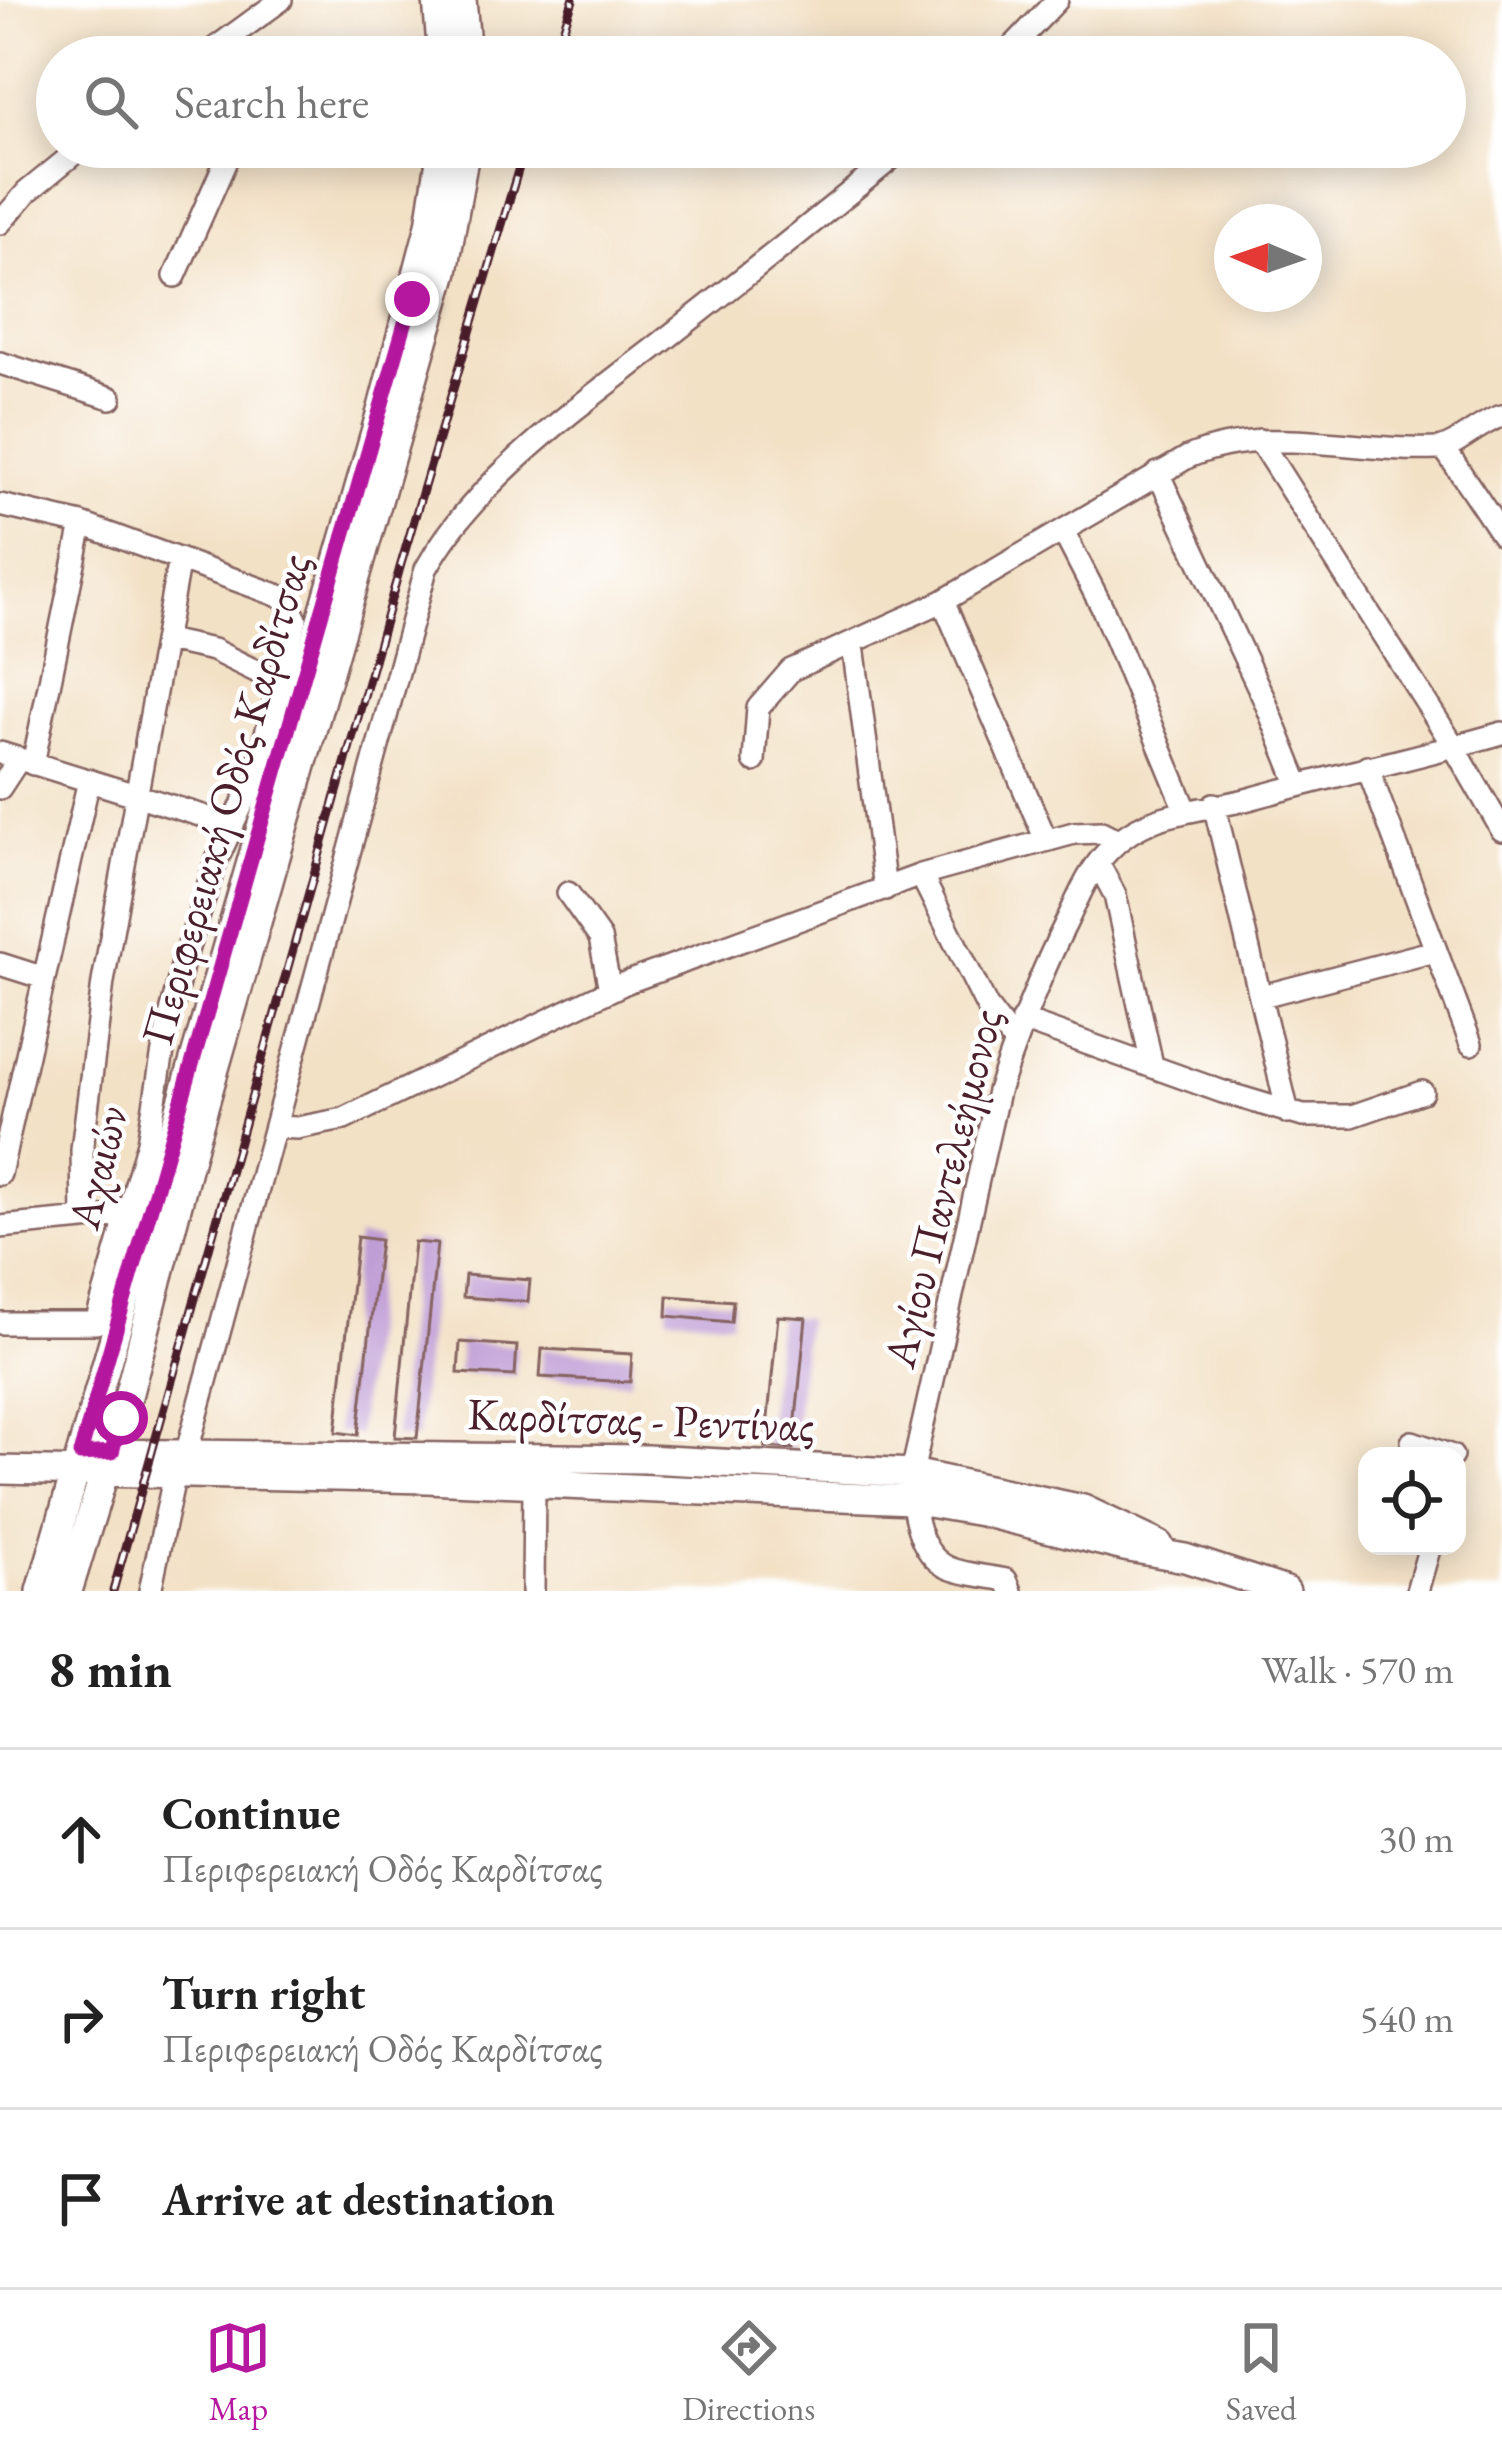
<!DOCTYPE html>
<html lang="en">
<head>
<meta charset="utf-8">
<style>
	body { margin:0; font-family:"EB Garamond",serif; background:#f2f2f2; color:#222 }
	.controls { position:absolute; right:36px; bottom:36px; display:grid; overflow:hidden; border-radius:24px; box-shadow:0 6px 30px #0003 }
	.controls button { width:108px; height:108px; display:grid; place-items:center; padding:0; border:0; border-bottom:3px solid #e0e0e0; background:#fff; color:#222; font:60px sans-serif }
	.compass { position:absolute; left:1214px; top:204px; width:108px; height:108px; border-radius:50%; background:#fff; box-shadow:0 6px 30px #0003; rotate:272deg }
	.stop { position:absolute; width:36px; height:36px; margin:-27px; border:9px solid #b5179e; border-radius:50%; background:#fff }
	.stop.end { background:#b5179e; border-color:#fff; box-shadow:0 3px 12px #0008 }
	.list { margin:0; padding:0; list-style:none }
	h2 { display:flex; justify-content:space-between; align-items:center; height:156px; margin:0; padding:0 48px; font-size:51px }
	h2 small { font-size:39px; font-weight:400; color:#767676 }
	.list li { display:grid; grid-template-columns:78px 1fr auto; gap:36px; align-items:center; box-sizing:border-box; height:180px; padding:0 48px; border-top:3px solid #e0e0e0 }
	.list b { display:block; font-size:45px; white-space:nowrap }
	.list p { margin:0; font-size:39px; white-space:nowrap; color:#767676 }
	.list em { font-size:39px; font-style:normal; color:#767676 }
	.icon { flex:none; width:66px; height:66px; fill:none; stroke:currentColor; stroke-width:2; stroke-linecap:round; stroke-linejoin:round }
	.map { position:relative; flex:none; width:1502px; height:1591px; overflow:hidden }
	.search { position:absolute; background:#fff; box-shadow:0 6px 30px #0003; left:36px; right:36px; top:36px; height:132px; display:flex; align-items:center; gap:30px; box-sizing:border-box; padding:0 42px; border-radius:66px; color:#767676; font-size:45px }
	.sheet { height:696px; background:#fff }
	nav { display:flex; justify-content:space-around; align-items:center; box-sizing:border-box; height:168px; border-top:3px solid #e0e0e0; background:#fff; font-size:33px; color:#767676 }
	nav a { display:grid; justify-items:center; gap:6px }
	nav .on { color:#b5179e }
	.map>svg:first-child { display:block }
	.building { fill:#bf9dd5 }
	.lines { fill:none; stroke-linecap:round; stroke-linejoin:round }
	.minor-casing { stroke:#856361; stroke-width:26 }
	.major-casing { stroke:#856361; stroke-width:32 }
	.minor { stroke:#fff; stroke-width:21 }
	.major { stroke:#fff; stroke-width:27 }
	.rail-casing { stroke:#4a1f2b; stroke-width:9 }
	.rail { stroke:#fff; stroke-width:4.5; stroke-dasharray:14; stroke-linecap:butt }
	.route { stroke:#b5179e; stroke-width:15 }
	.labels { text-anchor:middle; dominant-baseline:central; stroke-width:9; stroke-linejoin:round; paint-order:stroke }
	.street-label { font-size:45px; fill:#4a1f2b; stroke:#fff }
</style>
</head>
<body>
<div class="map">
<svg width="1502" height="1591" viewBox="0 0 1502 1591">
	<rect width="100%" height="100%" fill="#fff"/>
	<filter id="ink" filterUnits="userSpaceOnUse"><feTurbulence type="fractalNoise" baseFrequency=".00833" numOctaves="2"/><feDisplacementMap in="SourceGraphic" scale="24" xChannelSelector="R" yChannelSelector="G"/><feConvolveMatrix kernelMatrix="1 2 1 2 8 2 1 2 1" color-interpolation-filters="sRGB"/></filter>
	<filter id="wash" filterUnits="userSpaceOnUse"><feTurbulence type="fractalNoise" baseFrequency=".004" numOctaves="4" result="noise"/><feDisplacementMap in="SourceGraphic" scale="48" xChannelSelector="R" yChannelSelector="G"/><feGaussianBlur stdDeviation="2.7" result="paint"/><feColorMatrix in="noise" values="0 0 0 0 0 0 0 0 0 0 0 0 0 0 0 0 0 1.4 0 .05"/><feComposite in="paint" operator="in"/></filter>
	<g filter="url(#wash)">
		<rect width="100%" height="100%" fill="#f3e1c6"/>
		<g id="blocks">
			<path class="building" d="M357 1237 380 1240 358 1435 336 1432Z
				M414 1242 437 1244 417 1438 395 1437Z
				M465 1275 530 1280 528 1302 463 1297Z
				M668 1296 733 1301 731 1322 667 1316Z
				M778 1316 806 1318 793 1449 765 1447Z
				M460 1342 517 1346 515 1376 458 1373Z
				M542 1349 632 1354 630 1382 540 1377Z"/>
		</g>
	</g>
	<g filter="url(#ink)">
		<use href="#blocks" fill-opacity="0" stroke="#856361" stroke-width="3"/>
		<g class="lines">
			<defs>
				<path id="minor" d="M203 57 281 0
					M1003 57 1057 0
					M0 223 27 192 82 147
					M175 276 232 147
					M0 363 111 398
					M1259 440 1453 745 1502 830
					M1444 448 1502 535
					M1158 473 1265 701 1298 783
					M0 505 82 524 285 598 296 619 254 779 216 862 182 966 165 1039 148 1142 96 1323H0
					M1063 531 1102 607 1186 810
					M943 601 1046 840
					M166 640 213 650 282 684
					M853 645 885 889
					M0 753 232 825
					M754 761 758 708 791 670 943 601 1188 457C1269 423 1353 453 1437 449 1455 448 1480 422 1502 416
					M33 764 82 524
					M1367 766 1471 1044
					M0 788 19 759
					M1214 804 1288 1113
					M1098 863 1115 895 1152 1065
					M921 875 987 1007 1013 1041
					M568 893 600 938 610 990
					M0 964 44 978
					M1262 996 1435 951
					M1022 1020 1223 1092 1303 1116H1352L1422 1092
					M275 1127 297 1128 344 1119 625 983 921 875 1074 833 1101 832 1119 841
					M0 1174 89 780
					M83 1219 82 1150 103 982 179 559
					M0 1227 126 1215
					M1412 1442 1452 1456
					M187 1451 426 569C476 478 581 405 662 342 743 278 825 214 905 147
					M150 1591 175 1473
					M533 1591 534 1485
					M1011 1591 1006 1580C988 1576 966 1575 949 1568 916 1554 911 1503 912 1473L998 1091C1018 1033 1039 976 1067 921 1079 896 1089 870 1109 850 1148 809 1203 812 1253 798 1335 775 1420 757 1502 733
					M1417 1591 1430 1546"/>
				<path id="major" d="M437 0 442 57
					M462 0 467 57
					M94 1453 646 1459 912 1473 1083 1509 1159 1545
					M0 1470 427 1479 911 1500 981 1512 1124 1547 1185 1558 1286 1591
					M41 1591 382 408 430 225 442 147
					M68 1591 127 1400 195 1138 444 271 466 147"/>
			</defs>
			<use href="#minor" class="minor-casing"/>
			<use href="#major" class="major-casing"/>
			<use href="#minor" class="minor"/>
			<use href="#major" class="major"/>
			<defs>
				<path id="rail" d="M554 57 573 0
					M113 1591 401 564 525 147"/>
			</defs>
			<use href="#rail" class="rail-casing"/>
			<use href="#rail" class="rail"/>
		</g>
	</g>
	<g class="lines" filter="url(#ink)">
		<path class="route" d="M121 1418 112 1452 80 1454 412 299"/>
	</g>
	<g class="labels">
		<g class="street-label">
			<text transform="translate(225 799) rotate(-74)">Περιφερειακή Οδός Καρδίτσας</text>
			<text transform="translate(97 1167) rotate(-76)">Αχαιών</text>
			<text transform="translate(942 1188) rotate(-76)">Αγίου Παντελεήμονος</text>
			<text transform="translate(641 1419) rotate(2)">Καρδίτσας - Ρεντίνας</text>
		</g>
	</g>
</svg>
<div class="controls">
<button><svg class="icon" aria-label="locate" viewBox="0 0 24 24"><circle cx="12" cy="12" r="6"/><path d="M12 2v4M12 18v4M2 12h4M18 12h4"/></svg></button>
</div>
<svg class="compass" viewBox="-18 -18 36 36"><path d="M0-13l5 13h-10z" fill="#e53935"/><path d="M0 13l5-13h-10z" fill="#767676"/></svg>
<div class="stop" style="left:121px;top:1418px"></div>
<div class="stop end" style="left:412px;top:299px"></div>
<div class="search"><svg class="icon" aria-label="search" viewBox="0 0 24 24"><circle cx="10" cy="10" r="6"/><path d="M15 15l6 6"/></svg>Search here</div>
</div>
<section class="sheet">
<h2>8 min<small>Walk · 570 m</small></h2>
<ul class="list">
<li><svg class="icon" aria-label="ahead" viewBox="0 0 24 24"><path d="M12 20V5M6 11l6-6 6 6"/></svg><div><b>Continue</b><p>Περιφερειακή Οδός Καρδίτσας</p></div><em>30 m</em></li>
<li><svg class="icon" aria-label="right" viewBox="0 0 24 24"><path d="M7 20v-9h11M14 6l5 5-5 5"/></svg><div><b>Turn right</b><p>Περιφερειακή Οδός Καρδίτσας</p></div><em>540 m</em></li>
<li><svg class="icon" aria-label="arrive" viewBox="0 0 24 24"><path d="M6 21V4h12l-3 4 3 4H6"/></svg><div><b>Arrive at destination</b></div></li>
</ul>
</section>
<nav>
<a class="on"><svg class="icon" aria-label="map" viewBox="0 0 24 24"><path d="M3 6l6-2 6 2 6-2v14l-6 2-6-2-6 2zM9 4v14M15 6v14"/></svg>Map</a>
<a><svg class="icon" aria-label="directions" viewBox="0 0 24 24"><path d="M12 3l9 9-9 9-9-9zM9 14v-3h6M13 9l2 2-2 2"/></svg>Directions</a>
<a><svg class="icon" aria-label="saved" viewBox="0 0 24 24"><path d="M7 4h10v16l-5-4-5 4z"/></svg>Saved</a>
</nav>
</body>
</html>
